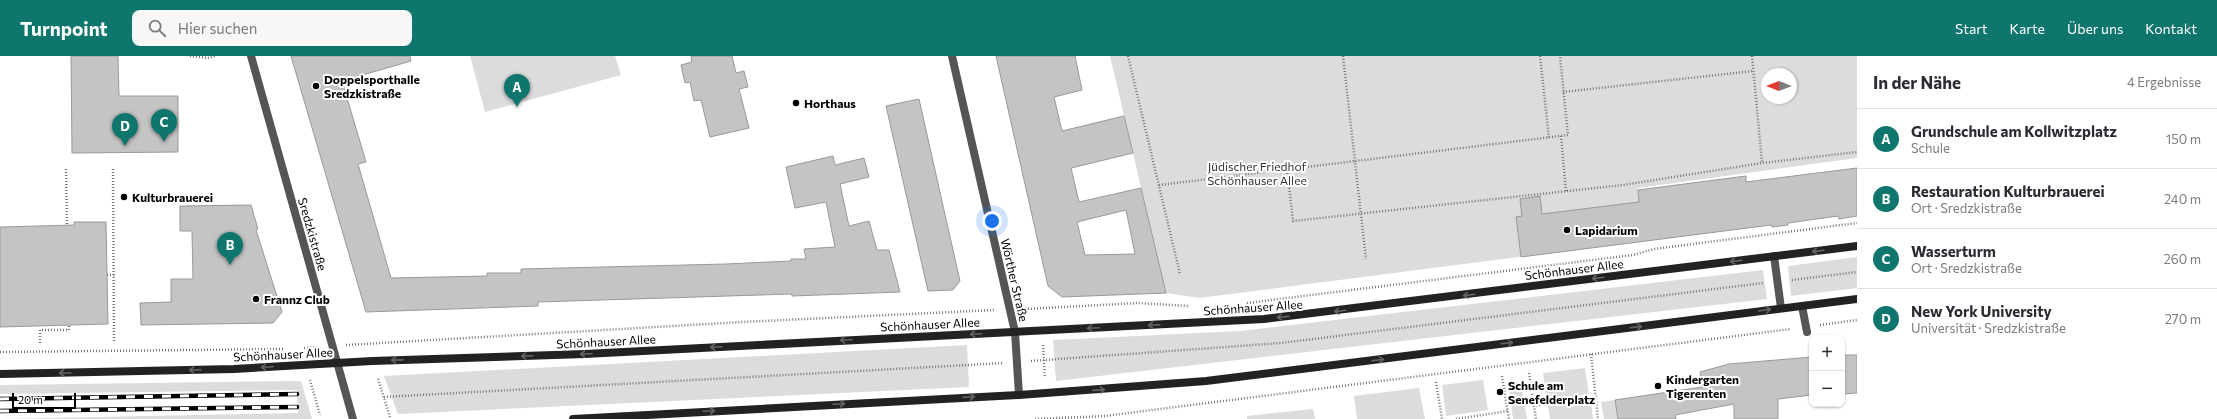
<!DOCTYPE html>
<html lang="de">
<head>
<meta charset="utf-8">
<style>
	body { margin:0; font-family:Commissioner,sans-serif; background:#f7f7f7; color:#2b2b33 }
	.controls { position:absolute; right:12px; bottom:12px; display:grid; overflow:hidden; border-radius:8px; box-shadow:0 1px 3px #0004 }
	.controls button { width:36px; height:36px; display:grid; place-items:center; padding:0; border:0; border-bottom:1px solid #e1e1e2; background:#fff; color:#2b2b33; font:20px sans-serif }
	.compass { position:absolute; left:1761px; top:12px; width:36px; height:36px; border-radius:50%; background:#fff; box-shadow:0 1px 3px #0004; rotate:270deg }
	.scale { position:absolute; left:12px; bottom:10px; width:64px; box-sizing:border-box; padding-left:4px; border:2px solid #000; border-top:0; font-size:11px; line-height:14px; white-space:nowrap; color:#000; -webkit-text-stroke:3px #fff; paint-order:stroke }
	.you { position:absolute; left:992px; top:165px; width:14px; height:14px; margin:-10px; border:3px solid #fff; border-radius:50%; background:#1a73e8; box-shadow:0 0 0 6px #1a73e833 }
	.badge { display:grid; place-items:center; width:26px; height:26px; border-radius:50%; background:#0f766e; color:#fff; font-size:13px; font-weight:700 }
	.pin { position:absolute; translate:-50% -33px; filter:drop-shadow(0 1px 2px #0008) }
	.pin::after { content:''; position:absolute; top:21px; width:14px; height:12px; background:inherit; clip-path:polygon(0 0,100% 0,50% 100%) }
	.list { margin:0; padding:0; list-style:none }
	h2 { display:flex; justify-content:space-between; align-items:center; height:52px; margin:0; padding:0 16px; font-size:17px }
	h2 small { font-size:13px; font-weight:400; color:#7c7c81 }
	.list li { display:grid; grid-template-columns:26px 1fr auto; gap:12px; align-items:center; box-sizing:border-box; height:60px; padding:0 16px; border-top:1px solid #e1e1e2 }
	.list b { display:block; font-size:15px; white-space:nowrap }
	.list p { margin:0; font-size:13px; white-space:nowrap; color:#7c7c81 }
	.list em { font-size:13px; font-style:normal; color:#7c7c81 }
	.icon { flex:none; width:22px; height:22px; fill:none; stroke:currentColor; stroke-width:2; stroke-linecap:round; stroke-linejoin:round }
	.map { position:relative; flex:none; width:1857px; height:363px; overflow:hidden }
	header { display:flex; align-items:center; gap:24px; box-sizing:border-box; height:56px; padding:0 20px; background:#0f766e; color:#fff }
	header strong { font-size:19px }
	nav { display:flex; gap:22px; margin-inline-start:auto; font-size:14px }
	.search { width:280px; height:36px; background:#f7f7f7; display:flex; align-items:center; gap:10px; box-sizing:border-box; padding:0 14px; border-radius:8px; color:#7c7c81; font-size:15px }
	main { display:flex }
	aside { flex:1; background:#fff }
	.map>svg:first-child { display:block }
	.green { fill:#dcdcdc; fill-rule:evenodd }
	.building { fill:#c4c4c4; stroke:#999; fill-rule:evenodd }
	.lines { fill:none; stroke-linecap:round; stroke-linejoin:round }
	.path { stroke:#777; stroke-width:2.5; stroke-dasharray:1 2; stroke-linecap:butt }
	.service { stroke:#555; stroke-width:8 }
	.minor { stroke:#555; stroke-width:8 }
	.secondary { stroke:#222; stroke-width:8 }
	.rail-casing { stroke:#000; stroke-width:4.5 }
	.rail { stroke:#fff; stroke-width:3; stroke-dasharray:9; stroke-linecap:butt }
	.oneway { stroke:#646464 }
	.poi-dot { fill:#000; stroke:#fff; stroke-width:1.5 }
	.labels { text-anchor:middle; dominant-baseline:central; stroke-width:4; stroke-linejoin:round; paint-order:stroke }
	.poi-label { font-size:12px; font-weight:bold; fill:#000; stroke:#fff; text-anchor:start }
	.park-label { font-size:12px; fill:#333; stroke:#fff }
	.street-label { font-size:12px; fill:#000; stroke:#fff }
</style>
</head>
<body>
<header>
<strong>Turnpoint</strong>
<div class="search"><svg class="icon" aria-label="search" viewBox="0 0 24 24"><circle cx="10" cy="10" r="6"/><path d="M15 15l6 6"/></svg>Hier suchen</div>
<nav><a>Start</a><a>Karte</a><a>Über uns</a><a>Kontakt</a></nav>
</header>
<main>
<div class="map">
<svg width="1857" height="363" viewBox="0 0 1857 363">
	<rect width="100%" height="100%" fill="#fff"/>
	<path class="green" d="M470 0H615L621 19 485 56Z
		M1110 0H1857V102L1638 132 1644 185 1199 242 1166 237ZM1767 18H1791V42H1767Z
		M1857 201V232L1791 240 1788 210Z
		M1763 214 1767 243 1056 325 1053 284 1240 275Z
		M967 289 969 331 398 358 384 320Z
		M1585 312 1589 338 1566 341 1568 351 1591 348 1593 363H1550L1543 317Z
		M1483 324 1488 354 1446 360 1442 329Z
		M301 325 312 363H0L298 357 297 334 0 338V329Z
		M1419 332 1425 363H1357L1354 340Z
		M1522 333 1527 363H1513L1509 335Z
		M1615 344 1618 363H1604L1601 346Z
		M1313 353 1315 363H1247V360Z"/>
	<path class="building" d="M71 0H118L119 40H178V96L72 97Z
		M291 0H410L411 5 342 25 366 106 358 108 391 222 487 220V217H521V213L726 208 791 205V203H806L804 193 835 191 826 146 795 152 786 111 833 100 835 109 864 102 869 121 840 128 849 170 869 165 877 194H889L900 236 792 240V238L538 246V250L366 256Z
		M691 0H732L736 17 744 15 748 31 739 33 749 72 710 81 701 44 694 45 690 26 685 27 681 9 692 6Z
		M996 0H1075L1082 34 1054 41 1062 75 1124 60 1133 97 1071 112 1079 146 1141 132 1166 237 1062 241 1048 230ZM1126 154 1135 198 1085 199 1077 166Z
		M919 43 960 225 953 234 928 235 886 50Z
		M1857 112V160L1839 163 1838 160 1788 167V169L1772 171 1771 169 1521 201 1516 161 1522 160 1520 143 1540 140 1542 158 1639 146 1638 134 1746 120V126Z
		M251 149 258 173 256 174 282 256 273 267 141 269 140 247 171 246V223H193L192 175H180V150Z
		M74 166H106L108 268 0 271V171L75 169Z
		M1842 299H1857V337L1842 338Z
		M1812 301V339L1778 343V363H1734V348L1675 359 1676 363H1618L1615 344 1702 331 1700 316 1729 308Z"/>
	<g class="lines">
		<path class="path" d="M190 0 208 2 216 0
			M1128 0 1180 218
			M1343 0 1366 203
			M1540 0 1549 82
			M1752 0 1762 107
			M1563 36 1753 15
			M1561 80 1566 135
			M66 113 67 169
			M113 113 114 286
			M1287 114 1293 165 1623 129 1762 107 1857 96
			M1159 129 1568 79 1560 0
			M107 219H114
			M1792 224 1857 216
			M1247 247 1633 199 1654 193 1857 167
			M1025 253 1138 247 1188 250
			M1820 269 1857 264
			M40 287V274H69V270
			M346 289 742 266 994 254
			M1043 289 1045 322
			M304 292 317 291
			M0 296 285 293
			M1591 298 1598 363
			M1031 305 1281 287 1763 227
			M1529 317 1536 363
			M1502 320 1509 363
			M378 323 390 361
			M310 324 320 359
			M1436 326 1442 363
			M384 341 1004 307
			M1533 350 1597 341
			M1035 363 1105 360 1791 273
			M1456 363 1508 355"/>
		<path class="service" d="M1774 200 1781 252
			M1802 250 1807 276"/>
		<path class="minor" d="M251 0 353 363
			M952 0 1015 276 1019 339"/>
		<path class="secondary" d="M0 318 234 313 372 305 585 298 1264 263 1857 190
			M573 363 1019 339 1206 325 1857 243"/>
		<defs>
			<path id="rail" d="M0 343 297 338
				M0 355 297 351"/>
		</defs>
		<use href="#rail" class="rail-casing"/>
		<use href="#rail" class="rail"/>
	</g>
	<defs><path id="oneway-shaft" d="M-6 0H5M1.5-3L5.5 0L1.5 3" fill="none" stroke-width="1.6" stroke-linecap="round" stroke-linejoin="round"/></defs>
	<g class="oneway">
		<use href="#oneway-shaft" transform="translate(1818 195) rotate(173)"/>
		<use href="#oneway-shaft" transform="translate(1736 205) rotate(173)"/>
		<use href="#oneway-shaft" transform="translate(1598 222) rotate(173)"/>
		<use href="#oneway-shaft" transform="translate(1469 239) rotate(173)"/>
		<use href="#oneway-shaft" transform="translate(1765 254) rotate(-8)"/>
		<use href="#oneway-shaft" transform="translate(1340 255) rotate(173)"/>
		<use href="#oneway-shaft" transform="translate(1283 261) rotate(174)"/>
		<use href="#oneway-shaft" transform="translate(1154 269) rotate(177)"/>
		<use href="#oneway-shaft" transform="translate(1636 271) rotate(-7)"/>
		<use href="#oneway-shaft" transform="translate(1093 272) rotate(177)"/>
		<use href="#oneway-shaft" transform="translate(976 278) rotate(177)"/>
		<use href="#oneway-shaft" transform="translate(846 284) rotate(177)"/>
		<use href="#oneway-shaft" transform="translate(1507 287) rotate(-7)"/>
		<use href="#oneway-shaft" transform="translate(716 291) rotate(177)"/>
		<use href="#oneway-shaft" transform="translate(586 298) rotate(178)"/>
		<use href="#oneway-shaft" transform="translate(527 300) rotate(178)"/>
		<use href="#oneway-shaft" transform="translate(397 304) rotate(179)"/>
		<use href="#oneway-shaft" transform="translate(1378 304) rotate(-7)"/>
		<use href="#oneway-shaft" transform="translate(267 311) rotate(177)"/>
		<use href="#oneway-shaft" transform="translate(195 314) rotate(178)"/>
		<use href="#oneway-shaft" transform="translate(65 317) rotate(180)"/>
		<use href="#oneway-shaft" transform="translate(1099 334) rotate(-4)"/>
		<use href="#oneway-shaft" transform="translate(969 341) rotate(-3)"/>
		<use href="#oneway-shaft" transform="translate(839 348) rotate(-3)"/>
		<use href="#oneway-shaft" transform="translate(709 355) rotate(-3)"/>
	</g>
	<g class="poi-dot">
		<circle cx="316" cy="30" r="4"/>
		<circle cx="796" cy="47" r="4"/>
		<circle cx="124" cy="141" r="4"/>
		<circle cx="1567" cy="174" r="4"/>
		<circle cx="256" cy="243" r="4"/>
		<circle cx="1658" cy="330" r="4"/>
		<circle cx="1500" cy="336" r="4"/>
	</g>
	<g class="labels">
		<g class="poi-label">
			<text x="324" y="23">Doppelsporthalle<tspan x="324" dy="14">Sredzkistraße</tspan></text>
			<text x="804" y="47">Horthaus</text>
			<text x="132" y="141">Kulturbrauerei</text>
			<text x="1575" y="174">Lapidarium</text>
			<text x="264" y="243">Frannz Club</text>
			<text x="1666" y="323">Kindergarten<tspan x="1666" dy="14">Tigerenten</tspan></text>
			<text x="1508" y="329">Schule am<tspan x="1508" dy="14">Senefelderplatz</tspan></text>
		</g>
		<g class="park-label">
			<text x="1257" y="110">Jüdischer Friedhof<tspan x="1257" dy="14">Schönhauser Allee</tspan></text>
		</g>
		<g class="street-label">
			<text transform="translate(313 178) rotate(74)">Sredzkistraße</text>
			<text transform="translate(1574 213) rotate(-7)">Schönhauser Allee</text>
			<text transform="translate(1015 224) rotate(77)">Wörther Straße</text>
			<text transform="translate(1253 251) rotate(-4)">Schönhauser Allee</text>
			<text transform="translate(930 268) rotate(-3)">Schönhauser Allee</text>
			<text transform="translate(606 285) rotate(-3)">Schönhauser Allee</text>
			<text transform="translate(283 298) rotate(-3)">Schönhauser Allee</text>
		</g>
	</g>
</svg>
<div class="controls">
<button>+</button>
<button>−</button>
</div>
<svg class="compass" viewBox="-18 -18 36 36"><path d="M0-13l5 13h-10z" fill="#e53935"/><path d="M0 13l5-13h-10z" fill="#7c7c81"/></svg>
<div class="scale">20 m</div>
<div class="you"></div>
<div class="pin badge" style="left:517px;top:51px">A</div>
<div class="pin badge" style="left:230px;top:209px">B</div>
<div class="pin badge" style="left:164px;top:86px">C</div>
<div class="pin badge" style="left:125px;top:90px">D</div>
</div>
<aside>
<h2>In der Nähe<small>4 Ergebnisse</small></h2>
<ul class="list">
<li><span class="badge">A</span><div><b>Grundschule am Kollwitzplatz</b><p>Schule</p></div><em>150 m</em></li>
<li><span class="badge">B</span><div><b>Restauration Kulturbrauerei</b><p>Ort · Sredzkistraße</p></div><em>240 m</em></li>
<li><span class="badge">C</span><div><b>Wasserturm</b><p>Ort · Sredzkistraße</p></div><em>260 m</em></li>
<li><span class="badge">D</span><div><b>New York University</b><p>Universität · Sredzkistraße</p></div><em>270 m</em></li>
</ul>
</aside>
</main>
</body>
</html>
